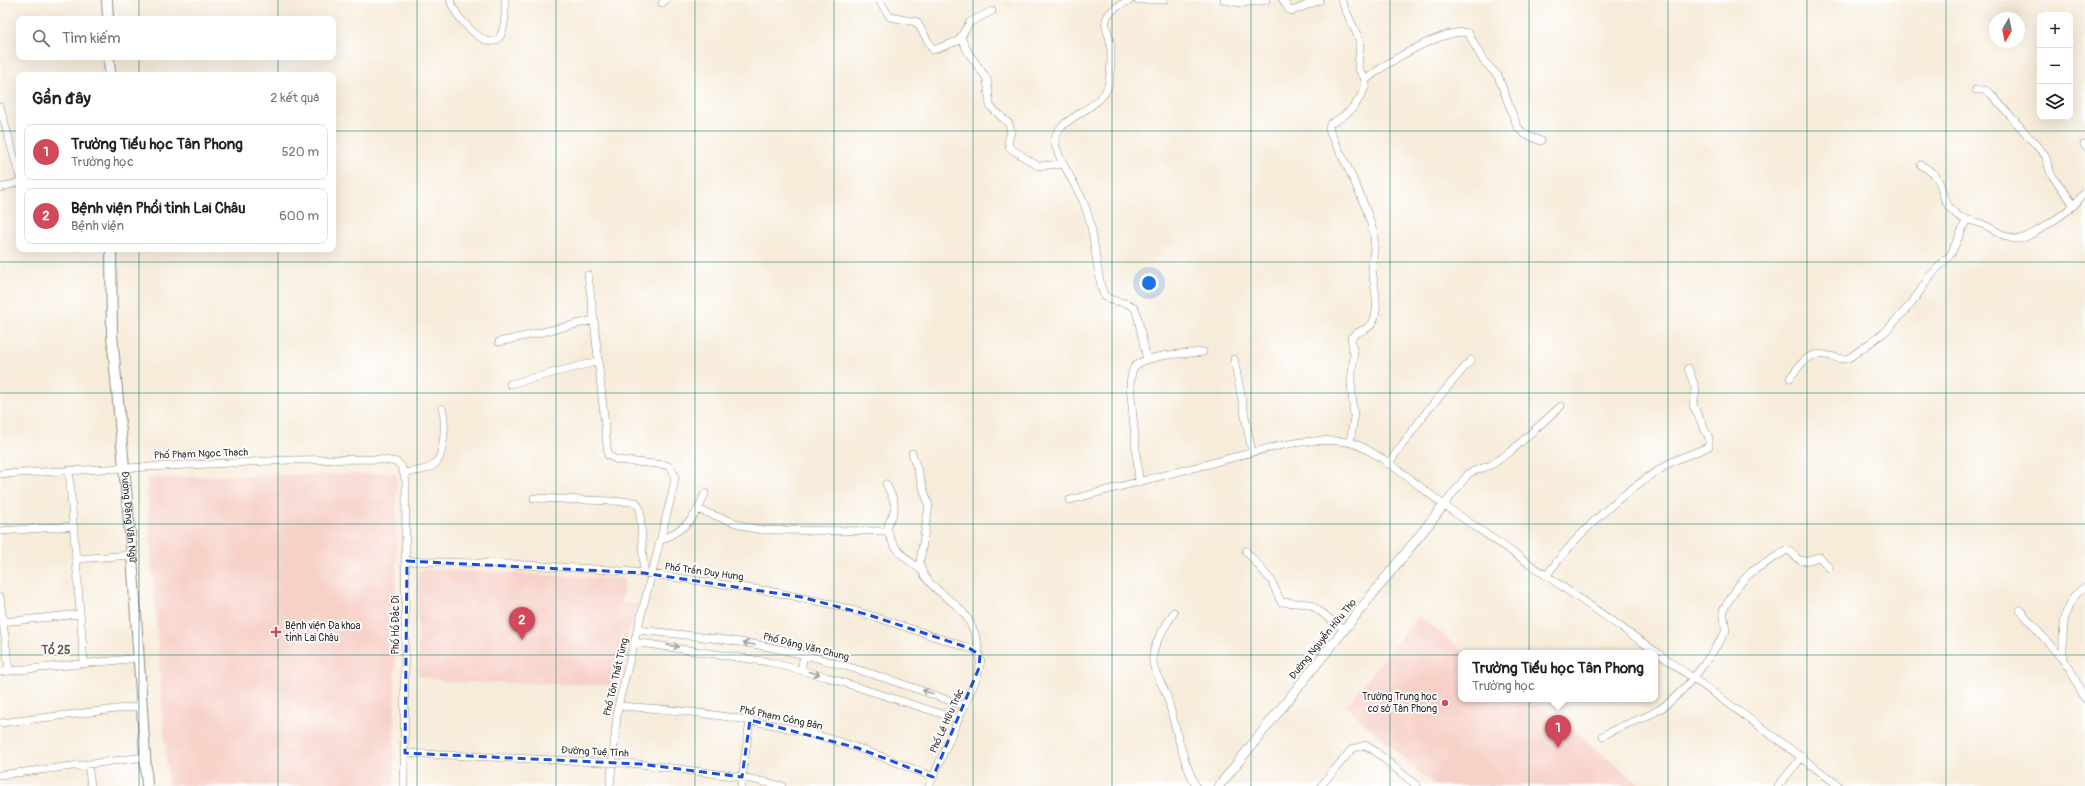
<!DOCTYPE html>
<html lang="vi">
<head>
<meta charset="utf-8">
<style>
	body { margin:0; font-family:Pangolin,sans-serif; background:#f6f6f6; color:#222 }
	.controls { position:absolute; right:12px; top:12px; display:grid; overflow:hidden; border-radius:8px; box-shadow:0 4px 16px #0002 }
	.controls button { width:36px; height:36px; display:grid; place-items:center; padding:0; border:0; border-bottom:1px solid #e0e0e0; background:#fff; color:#222; font:20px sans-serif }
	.compass { position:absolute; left:1989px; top:12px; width:36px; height:36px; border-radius:50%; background:#fff; box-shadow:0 4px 16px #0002; rotate:189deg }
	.you { position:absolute; left:1149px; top:283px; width:14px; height:14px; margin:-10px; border:3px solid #fff; border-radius:50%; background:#1a73e8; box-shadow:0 0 0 6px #1a73e833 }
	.badge { display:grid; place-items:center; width:26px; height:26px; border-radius:50%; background:#d1495b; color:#fff; font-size:13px; font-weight:700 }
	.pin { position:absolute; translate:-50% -33px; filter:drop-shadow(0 1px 2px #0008) }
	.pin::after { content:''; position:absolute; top:21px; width:14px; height:12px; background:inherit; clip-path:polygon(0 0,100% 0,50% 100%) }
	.popup { position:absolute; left:1458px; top:650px; width:200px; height:52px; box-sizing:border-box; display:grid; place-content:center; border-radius:8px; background:#fff; filter:drop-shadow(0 1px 3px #0005); font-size:13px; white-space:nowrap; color:#767676 }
	.popup b { font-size:15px; color:#222 }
	.popup::after { content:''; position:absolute; left:50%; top:100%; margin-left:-8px; border:8px solid transparent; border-top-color:#fff }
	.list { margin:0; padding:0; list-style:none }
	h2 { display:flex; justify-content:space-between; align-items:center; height:52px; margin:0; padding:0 16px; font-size:17px }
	h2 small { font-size:13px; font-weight:400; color:#767676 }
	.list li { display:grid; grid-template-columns:26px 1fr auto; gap:12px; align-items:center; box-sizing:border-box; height:56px; margin:0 8px 8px; padding:0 8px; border:1px solid #e0e0e0; border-radius:8px }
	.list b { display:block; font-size:15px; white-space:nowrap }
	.list p { margin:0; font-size:13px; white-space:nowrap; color:#767676 }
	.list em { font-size:13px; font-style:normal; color:#767676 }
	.icon { flex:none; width:22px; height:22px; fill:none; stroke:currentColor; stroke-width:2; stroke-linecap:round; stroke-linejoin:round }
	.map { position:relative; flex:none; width:2085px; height:786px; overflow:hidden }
	.search { position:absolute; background:#fff; box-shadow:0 4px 16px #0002; left:16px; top:16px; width:320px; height:44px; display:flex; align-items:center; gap:10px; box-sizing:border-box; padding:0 14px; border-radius:8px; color:#767676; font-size:15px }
	.panel { position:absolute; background:#fff; box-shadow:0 4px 16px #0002; left:16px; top:72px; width:320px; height:180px; border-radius:8px }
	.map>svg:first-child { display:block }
	.built { fill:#f7d1c8 }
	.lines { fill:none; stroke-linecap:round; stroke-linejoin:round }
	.minor-casing { stroke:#918c82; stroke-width:8 }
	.tertiary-casing { stroke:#918c82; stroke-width:10 }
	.secondary-casing { stroke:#918c82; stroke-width:12 }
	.minor { stroke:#fff; stroke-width:7 }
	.tertiary { stroke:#fff; stroke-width:9 }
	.secondary { stroke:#fff; stroke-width:10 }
	.oneway { stroke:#a0a0a0 }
	.marked { fill:none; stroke:#1d4ed8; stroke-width:3; stroke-dasharray:8 5; stroke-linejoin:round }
	.grid { fill:none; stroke:#0f766e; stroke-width:1; stroke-opacity:0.55 }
	.poi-dot { fill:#d1495b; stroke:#fff; stroke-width:1.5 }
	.labels { text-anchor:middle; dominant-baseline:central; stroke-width:3.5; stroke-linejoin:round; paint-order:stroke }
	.street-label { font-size:10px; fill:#2b2b2b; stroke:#fff }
	.poi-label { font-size:10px; fill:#2b2b2b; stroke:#fff; text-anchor:start }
	.quarter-label { font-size:12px; font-weight:bold; fill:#68554f; stroke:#fff }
</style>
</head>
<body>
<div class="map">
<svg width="2085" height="786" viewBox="0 0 2085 786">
	<rect width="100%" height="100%" fill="#fff"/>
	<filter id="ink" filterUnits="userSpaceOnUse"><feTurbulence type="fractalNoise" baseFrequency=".025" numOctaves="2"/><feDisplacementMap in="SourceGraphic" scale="8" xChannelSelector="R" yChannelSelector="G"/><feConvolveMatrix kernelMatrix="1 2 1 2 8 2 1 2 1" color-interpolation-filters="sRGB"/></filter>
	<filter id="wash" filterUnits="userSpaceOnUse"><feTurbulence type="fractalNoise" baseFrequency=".012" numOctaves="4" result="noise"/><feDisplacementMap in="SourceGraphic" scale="16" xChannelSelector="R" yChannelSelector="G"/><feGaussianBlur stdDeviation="0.9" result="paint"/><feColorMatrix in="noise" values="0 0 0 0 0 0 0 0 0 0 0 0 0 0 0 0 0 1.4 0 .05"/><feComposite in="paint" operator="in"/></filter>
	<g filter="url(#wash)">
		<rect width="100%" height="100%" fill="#f7ecda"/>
		<path class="built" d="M397 473 394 786H168L146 478Z
			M427 569 624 579 622 603 638 604 611 685 447 682 418 676V572Z
			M1418 615 1465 653H1461V699H1536L1642 786H1435L1346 706Z"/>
	</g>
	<g filter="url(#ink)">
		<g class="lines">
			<defs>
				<path id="minor" d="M450 0C454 12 460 19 469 28 502 60 506 29 505 0
					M879 0 890 17 917 22 933 50 958 41 970 22 992 11
					M1131 0C1122 3 1108 11 1106 20 1104 27 1109 34 1110 41 1112 54 1111 73 1108 86 1101 110 1055 118 1055 141 1055 155 1077 186 1083 201 1096 231 1094 263 1103 293 1111 306 1128 298 1136 310L1147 360
					M1138 0H1164
					M1224 0 1241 3 1266 0
					M1283 0 1289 10 1292 11 1320 0
					M1341 0 1360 41 1358 68 1364 77 1366 85C1358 105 1349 114 1330 124L1329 129C1343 160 1369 206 1374 237 1376 249 1371 259 1372 270 1374 286 1380 307 1373 322 1369 331 1356 330 1351 338L1354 355 1351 382 1354 417 1350 443
					M662 3 666 0
					M961 37 968 52 987 79 990 106 1009 124 1011 132 1008 142 1010 148 1038 166 1064 164
					M1366 80C1383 64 1446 27 1468 33L1483 60 1498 76 1517 126 1524 134 1541 141
					M1976 90H1985L1991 94 2045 155 2051 174 2074 205
					M0 107 19 174
					M2084 144 2085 146
					M1921 165C1950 182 1935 190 1950 208 1962 222 1967 218 1982 224 1993 228 2004 238 2016 239 2026 241 2064 214 2073 206 2078 202 2081 196 2085 192
					M0 188 19 182
					M588 275 594 320 608 455 617 460 666 465C679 470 674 483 672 494L618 706 610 786
					M499 342 594 320
					M1234 359 1252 452
					M1790 378C1802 362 1809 350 1830 356 1837 358 1842 360 1849 358L1885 332 1912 303 1930 276 1951 254 1966 221
					M510 384 599 361
					M912 453 929 506 920 561C920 582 946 595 959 608 970 619 978 637 979 653
					M1388 464 1427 411 1471 360
					M69 470 84 663
					M404 473C413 471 427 471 434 465 445 456 446 420 442 408
					M0 474 290 460 378 459 397 462 401 466 406 481 404 786
					M1139 482 1130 384C1131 378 1131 371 1135 366 1148 354 1186 354 1203 352
					M886 484C891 494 897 503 893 514 891 519 887 524 888 529 889 547 909 561 921 570
					M534 498 636 502 640 509 644 573
					M1070 500C1117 487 1165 475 1212 463 1255 452 1303 435 1348 442 1375 447 1426 493 1451 510 1582 600 1713 689 1839 786
					M1444 505 1469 473 1491 465 1510 452 1561 406
					M699 510 750 528 763 530 888 531
					M0 531 74 526
					M660 541C685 528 695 521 705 493
					M1246 551 1271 580 1281 602 1310 604 1345 630
					M77 559 132 555
					M407 561 509 564 611 570 644 573 769 591 831 604 869 615 975 650C985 657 979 668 977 677L929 786
					M1546 576C1579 531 1622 492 1670 463 1682 456 1697 453 1709 446V438L1693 405 1696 390 1688 368
					M0 597 9 671
					M2020 610 2069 667 2085 699
					M1174 612C1167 625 1154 641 1153 656 1151 670 1162 683 1167 696 1176 727 1181 757 1196 786
					M3 622 80 614
					M637 630C680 634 722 638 764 646 832 659 899 682 964 706
					M634 642 769 662 826 677 958 719
					M2063 658C2063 633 2060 603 2085 587
					M801 670 804 655
					M0 672 139 658
					M618 706C677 709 735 716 792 729 841 740 887 758 933 777
					M0 723 142 706
					M1603 736C1619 725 1636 722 1653 713 1681 699 1710 658 1726 631L1723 610 1738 586 1751 572 1787 550C1793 551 1794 558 1800 560 1806 563 1814 557 1820 557L1829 568
					M405 753 640 764 742 777 782 786
					M88 764 91 786
					M0 775 145 757
					M741 786 750 720
					M1321 786 1352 749 1365 745 1375 751 1417 786
					M1778 786 1802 757"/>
				<path id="tertiary" d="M1219 786 1444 505"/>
				<g id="secondary">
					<path d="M107 0 108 19"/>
					<path d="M109 57 110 75"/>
					<path id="s1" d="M111 249 112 335 132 555 147 786"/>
				</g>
			</defs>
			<use href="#minor" class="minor-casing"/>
			<use href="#tertiary" class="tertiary-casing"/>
			<use href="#secondary" class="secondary-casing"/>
			<use href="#minor" class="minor"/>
			<use href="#tertiary" class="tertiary"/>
			<use href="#secondary" class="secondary"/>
		</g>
		<defs><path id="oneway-shaft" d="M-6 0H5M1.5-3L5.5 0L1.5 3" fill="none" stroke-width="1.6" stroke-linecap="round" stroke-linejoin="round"/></defs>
		<g class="oneway">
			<use href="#oneway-shaft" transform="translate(749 644) rotate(-170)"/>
			<use href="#oneway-shaft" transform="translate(673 646) rotate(8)"/>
			<use href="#oneway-shaft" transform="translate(814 673) rotate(15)"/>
			<use href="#oneway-shaft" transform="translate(928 692) rotate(-161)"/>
		</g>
	</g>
	<path class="marked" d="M407 561 644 573 801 597 869 615 969 648 980 655 979 668 933 777 858 748 750 720 742 777 640 764 405 753Z"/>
	<path class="grid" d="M139 0V19M278 0V19M417 0V786M556 0V786M695 0V786M834 0V786M973 0V786M1112 0V786M1251 0V786M1390 0V786M1529 0V786M1668 0V786M1807 0V786M1946 0V786M139 57V75M278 57V75M0 131H19M333 131H2085M139 249V786M278 249V786M0 262H2085M0 393H2085M0 524H2085M0 655H2085"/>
	<g class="poi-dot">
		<path d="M274 626h4v4h4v4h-4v4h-4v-4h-4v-4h4z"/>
		<circle cx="1445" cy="703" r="4"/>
	</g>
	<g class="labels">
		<g class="street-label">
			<text transform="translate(201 454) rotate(-2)">Phố Phạm Ngọc Thạch</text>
			<text stroke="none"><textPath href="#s1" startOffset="269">Đường Đặng Văn Ngữ</textPath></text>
			<text transform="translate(704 572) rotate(8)">Phố Trần Duy Hưng</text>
			<text transform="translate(396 625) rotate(-90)">Phố Hồ Đắc Di</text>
			<text transform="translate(1323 639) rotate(-51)">Đường Nguyễn Hữu Thọ</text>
			<text transform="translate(806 647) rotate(14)">Phố Đặng Văn Chung</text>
			<text transform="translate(616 677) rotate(-77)">Phố Tôn Thất Tùng</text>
			<text transform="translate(781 718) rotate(12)">Phố Phạm Công Bân</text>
			<text transform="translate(947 721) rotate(-66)">Phố Lê Hữu Trác</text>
			<text transform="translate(595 752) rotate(3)">Đường Tuệ Tĩnh</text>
		</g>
		<g class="poi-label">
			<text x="285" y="626">Bệnh viện Đa khoa<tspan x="285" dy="12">tỉnh Lai Châu</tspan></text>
			<text x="1437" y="697" text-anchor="end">Trường Trung học<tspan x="1437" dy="12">cơ sở Tân Phong</tspan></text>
		</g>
		<g class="quarter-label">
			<text x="56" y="650">Tổ 25</text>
		</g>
	</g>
</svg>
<div class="controls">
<button>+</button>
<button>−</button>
<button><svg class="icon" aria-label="layers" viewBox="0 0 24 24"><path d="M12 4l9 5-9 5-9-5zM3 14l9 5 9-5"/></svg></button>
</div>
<svg class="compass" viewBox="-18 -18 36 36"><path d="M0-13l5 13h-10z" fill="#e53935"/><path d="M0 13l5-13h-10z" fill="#767676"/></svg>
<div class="you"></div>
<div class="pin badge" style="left:1558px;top:748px">1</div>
<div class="popup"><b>Trường Tiểu học Tân Phong</b>Trường học</div>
<div class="pin badge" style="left:522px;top:640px">2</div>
<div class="search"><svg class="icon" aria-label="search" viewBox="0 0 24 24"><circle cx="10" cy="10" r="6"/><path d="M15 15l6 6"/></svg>Tìm kiếm</div>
<section class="panel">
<h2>Gần đây<small>2 kết quả</small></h2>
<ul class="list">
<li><span class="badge">1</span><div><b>Trường Tiểu học Tân Phong</b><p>Trường học</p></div><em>520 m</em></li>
<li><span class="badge">2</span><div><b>Bệnh viện Phổi tỉnh Lai Châu</b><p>Bệnh viện</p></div><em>600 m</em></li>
</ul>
</section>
</div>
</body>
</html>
